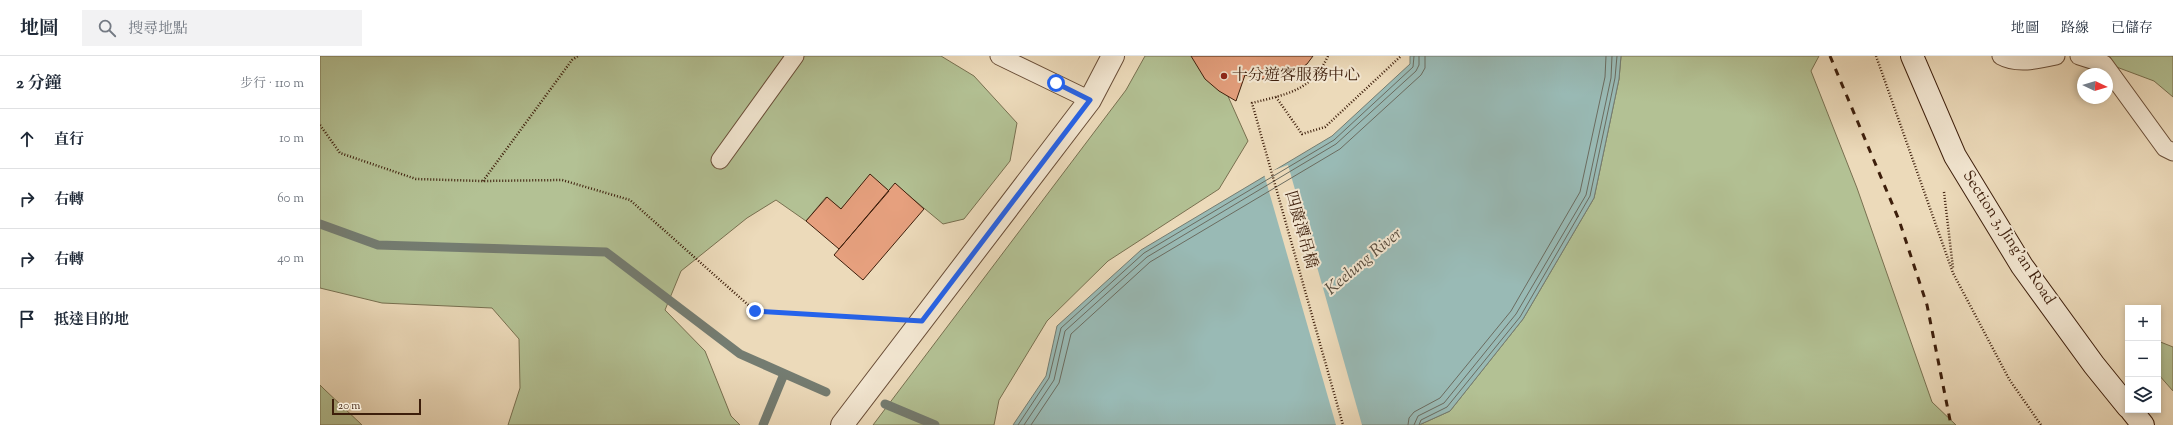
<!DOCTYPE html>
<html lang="zh-TW">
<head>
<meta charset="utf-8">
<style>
	body { margin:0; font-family:"Sorts Mill Goudy","Noto Serif TC",serif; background:#f2f2f3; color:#1f2937 }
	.controls { position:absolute; right:12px; bottom:12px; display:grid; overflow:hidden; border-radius:0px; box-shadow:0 2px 6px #0003 }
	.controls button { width:36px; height:36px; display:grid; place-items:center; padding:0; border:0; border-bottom:1px solid #e0e1e3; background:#fff; color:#1f2937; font:20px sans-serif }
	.compass { position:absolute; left:1757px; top:12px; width:36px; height:36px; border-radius:50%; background:#fff; box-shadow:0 2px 6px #0003; rotate:94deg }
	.scale { position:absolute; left:12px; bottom:10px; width:89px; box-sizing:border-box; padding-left:4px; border:2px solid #3d1e0b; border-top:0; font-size:11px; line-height:14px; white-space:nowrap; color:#3d1e0b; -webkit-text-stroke:3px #f3e7d2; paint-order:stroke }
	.stop { position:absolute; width:12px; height:12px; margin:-9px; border:3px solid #2563eb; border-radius:50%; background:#fff }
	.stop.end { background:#2563eb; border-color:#fff; box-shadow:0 1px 4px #0008 }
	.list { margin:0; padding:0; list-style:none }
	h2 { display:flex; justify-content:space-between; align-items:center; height:52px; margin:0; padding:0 16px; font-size:17px }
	h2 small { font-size:13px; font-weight:400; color:#747a83 }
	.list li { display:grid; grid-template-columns:26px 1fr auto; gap:12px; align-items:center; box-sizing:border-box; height:60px; padding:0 16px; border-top:1px solid #e0e1e3 }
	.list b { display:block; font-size:15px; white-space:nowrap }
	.list em { font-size:13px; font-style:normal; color:#747a83 }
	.icon { flex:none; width:22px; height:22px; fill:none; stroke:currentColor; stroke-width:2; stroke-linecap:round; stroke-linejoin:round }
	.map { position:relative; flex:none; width:1853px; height:369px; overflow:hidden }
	header { display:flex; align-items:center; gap:24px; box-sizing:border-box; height:56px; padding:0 20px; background:#fff; border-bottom:1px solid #e0e1e3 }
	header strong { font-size:19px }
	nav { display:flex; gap:22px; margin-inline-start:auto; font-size:14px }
	.search { width:280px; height:36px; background:#f2f2f3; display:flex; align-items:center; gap:10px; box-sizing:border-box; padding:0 14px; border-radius:0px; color:#747a83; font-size:15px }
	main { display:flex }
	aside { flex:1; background:#fff }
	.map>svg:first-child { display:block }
	.green { fill:#b3c194; stroke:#787050 }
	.water { fill:#99bab5; stroke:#747c71 }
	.pier { fill:#ecdaba }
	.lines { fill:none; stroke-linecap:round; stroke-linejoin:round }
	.shore { stroke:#6b6c60; stroke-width:1 }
	.stream { stroke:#747c71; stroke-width:9 }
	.building { fill:#e6a07e; stroke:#3d1e0b }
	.service-casing { stroke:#694d37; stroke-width:19 }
	.minor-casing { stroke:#694d37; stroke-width:24 }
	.secondary-casing { stroke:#3d1e0b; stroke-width:24 }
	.path { stroke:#3d1e0b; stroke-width:2.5; stroke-dasharray:1 2; stroke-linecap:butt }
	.service { stroke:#f3e7d2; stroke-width:17 }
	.minor { stroke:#f3e7d2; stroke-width:22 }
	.secondary { stroke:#f3e7d2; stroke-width:22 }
	.rail { stroke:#3d1e0b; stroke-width:3; stroke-dasharray:7 7; stroke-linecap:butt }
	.route { stroke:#2563eb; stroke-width:5 }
	.poi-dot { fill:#8f2418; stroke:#f3e7d2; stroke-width:1.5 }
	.labels { text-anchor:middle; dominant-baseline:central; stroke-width:4; stroke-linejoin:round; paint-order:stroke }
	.poi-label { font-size:16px; fill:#3d1e0b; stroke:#f3e7d2; text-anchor:start }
	.street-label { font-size:16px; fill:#3d1e0b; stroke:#f3e7d2 }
	.water-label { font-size:17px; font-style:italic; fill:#594d3e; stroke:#f3e7d2 }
</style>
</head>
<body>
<header>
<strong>地圖</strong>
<div class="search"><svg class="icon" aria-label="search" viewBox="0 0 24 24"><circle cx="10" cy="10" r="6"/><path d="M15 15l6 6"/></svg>搜尋地點</div>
<nav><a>地圖</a><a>路線</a><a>已儲存</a></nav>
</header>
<main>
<aside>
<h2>2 分鐘<small>步行 · 110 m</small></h2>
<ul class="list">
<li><svg class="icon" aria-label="ahead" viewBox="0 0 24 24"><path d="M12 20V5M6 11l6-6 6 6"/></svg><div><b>直行</b></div><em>10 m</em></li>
<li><svg class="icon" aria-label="right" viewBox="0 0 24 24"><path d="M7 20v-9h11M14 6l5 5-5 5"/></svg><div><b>右轉</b></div><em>60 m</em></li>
<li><svg class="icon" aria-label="right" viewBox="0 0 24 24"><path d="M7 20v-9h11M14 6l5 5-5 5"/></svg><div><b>右轉</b></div><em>40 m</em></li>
<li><svg class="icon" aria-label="arrive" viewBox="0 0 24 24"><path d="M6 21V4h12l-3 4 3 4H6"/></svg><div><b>抵達目的地</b></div></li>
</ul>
</aside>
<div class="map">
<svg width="1853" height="369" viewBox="0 0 1853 369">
	<rect width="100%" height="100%" fill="#ecdaba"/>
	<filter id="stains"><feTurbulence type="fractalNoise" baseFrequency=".005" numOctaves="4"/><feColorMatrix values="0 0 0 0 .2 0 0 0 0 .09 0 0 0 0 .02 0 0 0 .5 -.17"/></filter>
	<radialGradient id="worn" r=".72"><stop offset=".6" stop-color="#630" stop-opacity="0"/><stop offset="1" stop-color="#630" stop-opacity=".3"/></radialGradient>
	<path class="green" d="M0 0H621L654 20 697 67 690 105 644 163 623 168 575 128 569 135 550 119 521 153 506 141 486 165 456 144 427 162 361 215 345 254 385 295 411 360 420 369H188L200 332 199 283 172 252 62 247 0 232Z
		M825 0H890L928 85 899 133 788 205 727 265 679 344 674 369H553L806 34Z
		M1301 0H1499L1491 15 1537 132 1612 346 1636 369H1099L1130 355 1203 263 1274 142 1299 23Z
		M1767 0H1853V41L1834 25Z
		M1838 285 1853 291V335L1838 318Z
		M0 329 4 333 42 369H0Z"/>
	<path class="water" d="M1090 0H1301L1299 23 1274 142 1203 263 1130 355 1099 369H693L726 320 737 270 821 194 1012 80 1090 8Z"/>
	<path class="pier" d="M968 109 1042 369H1016L944 118Z"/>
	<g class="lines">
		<path class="shore" d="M698 369 729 322 741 272 824 197 1014 84 1093 11 1094 0
			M704 369 734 324 745 275 827 201 1016 88 1096 15 1099 9V0
			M711 369 739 327 751 278 830 206 1020 93 1101 19 1105 12V0
			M1088 369 1089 362 1094 356 1120 342 1191 255 1260 136 1285 21 1286 0
			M1094 369 1098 360 1124 347 1196 258 1266 139 1291 22 1292 0
			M1099 369 1101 364 1127 351 1200 261 1270 140 1295 22 1297 0"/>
		<path class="stream" d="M0 168 58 189 286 196 420 298 506 336
			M565 348 615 369
			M443 369 464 318"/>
	</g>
	<path class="building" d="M871 0H993L987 8 973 17 958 22 942 23 925 19 916 45 899 35 885 23Z
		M550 118 569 135 519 193 486 165 507 141 521 153Z
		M575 127 604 153 543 224 514 199Z"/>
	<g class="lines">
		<defs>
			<path id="service" d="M679 0 770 44
				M1681 0C1697 9 1718 4 1736 0
				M1759 0 1784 8 1845 92 1853 96
				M400 104 475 0"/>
			<path id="minor" d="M522 369 770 44 793 0"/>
			<path id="secondary" d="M1592 0 1635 100 1702 210 1774 309 1808 351
				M1811 354 1823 369"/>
		</defs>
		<use href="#service" class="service-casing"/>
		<use href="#minor" class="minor-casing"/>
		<use href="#secondary" class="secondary-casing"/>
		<path class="path" d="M1008 0C992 35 967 38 932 47L1023 369
			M1556 0 1633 217 1689 323 1721 369
			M956 41 982 78 1005 71 1081 0
			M0 69 20 97 96 123 162 125 242 124 310 144 435 255 569 263
			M163 125 252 4 258 0
			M1624 136 1633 212"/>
		<use href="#service" class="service"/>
		<use href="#minor" class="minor"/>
		<use href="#secondary" class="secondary"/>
		<path class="rail" d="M1510 0 1579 164 1607 249 1631 369"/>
	</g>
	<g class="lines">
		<path class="route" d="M435 255 602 265 770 44 736 27"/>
	</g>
	<circle class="poi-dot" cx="904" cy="20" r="4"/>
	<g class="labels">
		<g class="poi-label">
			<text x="912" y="20">十分遊客服務中心</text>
		</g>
		<g class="street-label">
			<text transform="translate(980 174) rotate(74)">四廣潭吊橋</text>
			<text transform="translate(1688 182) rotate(57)">Section 3, Jing'an Road</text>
		</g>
		<g class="water-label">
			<text transform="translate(1044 206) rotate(-40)">Keelung River</text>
		</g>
	</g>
	<rect width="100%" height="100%" filter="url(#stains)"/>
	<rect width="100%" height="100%" fill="url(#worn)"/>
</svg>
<div class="controls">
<button>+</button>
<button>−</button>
<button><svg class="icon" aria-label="layers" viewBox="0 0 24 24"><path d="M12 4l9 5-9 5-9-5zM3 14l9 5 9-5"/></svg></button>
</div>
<svg class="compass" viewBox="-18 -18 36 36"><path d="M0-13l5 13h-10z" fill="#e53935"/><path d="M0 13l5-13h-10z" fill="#747a83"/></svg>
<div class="scale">20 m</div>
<div class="stop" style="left:736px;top:27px"></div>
<div class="stop end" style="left:435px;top:255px"></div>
</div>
</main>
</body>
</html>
